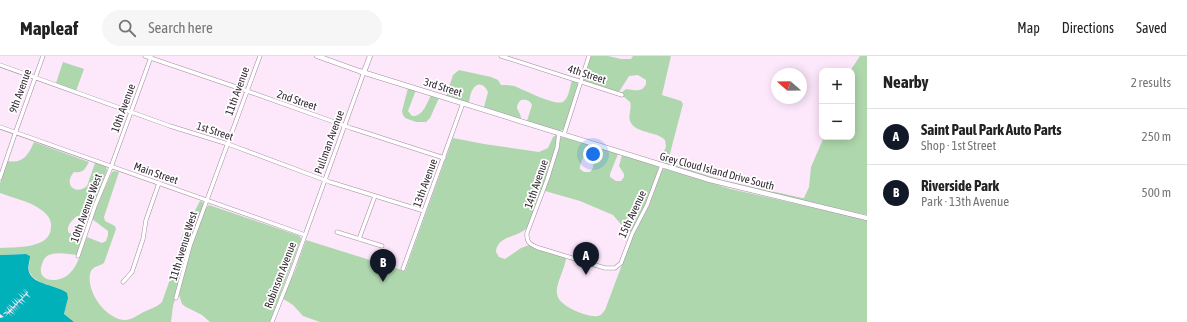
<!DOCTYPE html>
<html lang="en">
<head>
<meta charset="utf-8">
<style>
	body { margin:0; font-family:"Asap Condensed",sans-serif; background:#f6f6f6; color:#222 }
	.controls { position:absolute; right:12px; top:12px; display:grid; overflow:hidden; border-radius:8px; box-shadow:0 2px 10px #0003 }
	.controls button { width:36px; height:36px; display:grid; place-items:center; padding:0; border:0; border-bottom:1px solid #e0e0e0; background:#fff; color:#222; font:20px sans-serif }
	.compass { position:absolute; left:771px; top:12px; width:36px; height:36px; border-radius:50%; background:#fff; box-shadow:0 2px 10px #0003; rotate:290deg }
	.you { position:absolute; left:593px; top:98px; width:14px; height:14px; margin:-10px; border:3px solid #fff; border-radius:50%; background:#1a73e8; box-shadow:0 0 0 6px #1a73e833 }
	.badge { display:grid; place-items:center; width:26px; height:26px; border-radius:50%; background:#111827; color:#fff; font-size:13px; font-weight:700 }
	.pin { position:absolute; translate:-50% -33px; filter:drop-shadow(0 1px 2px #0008) }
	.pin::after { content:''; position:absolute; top:21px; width:14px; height:12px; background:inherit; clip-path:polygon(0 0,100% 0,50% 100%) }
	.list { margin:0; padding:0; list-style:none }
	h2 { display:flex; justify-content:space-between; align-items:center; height:52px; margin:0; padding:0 16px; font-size:17px }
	h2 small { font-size:13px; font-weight:400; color:#767676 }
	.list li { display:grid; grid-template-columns:26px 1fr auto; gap:12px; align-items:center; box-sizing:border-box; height:56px; padding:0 16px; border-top:1px solid #e0e0e0 }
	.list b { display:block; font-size:15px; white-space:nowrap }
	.list p { margin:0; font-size:13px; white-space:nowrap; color:#767676 }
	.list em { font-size:13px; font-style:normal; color:#767676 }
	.icon { flex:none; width:22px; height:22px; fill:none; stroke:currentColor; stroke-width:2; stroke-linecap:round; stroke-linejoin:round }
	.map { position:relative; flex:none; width:867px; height:266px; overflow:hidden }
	header { display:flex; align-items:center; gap:24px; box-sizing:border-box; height:56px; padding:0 20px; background:#fff; border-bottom:1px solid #e0e0e0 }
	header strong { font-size:19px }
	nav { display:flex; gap:22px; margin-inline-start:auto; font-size:14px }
	.search { width:280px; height:36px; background:#f6f6f6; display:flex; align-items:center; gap:10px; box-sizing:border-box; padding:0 14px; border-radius:22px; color:#767676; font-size:15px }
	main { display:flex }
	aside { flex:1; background:#fff }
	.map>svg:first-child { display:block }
	.green { fill:#afd7ad }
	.water { fill:#00b1ba }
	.pier { fill:#fde7fb }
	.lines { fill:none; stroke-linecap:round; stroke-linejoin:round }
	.minor-casing { stroke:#a48ba2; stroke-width:4.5 }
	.tertiary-casing { stroke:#a48ba2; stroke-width:5.5 }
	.minor { stroke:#fff; stroke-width:3.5 }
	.tertiary { stroke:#fff; stroke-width:4.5 }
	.labels { text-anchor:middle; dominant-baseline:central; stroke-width:3.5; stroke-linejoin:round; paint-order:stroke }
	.street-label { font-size:11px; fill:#312731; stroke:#fff }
</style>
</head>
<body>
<header>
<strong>Mapleaf</strong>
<div class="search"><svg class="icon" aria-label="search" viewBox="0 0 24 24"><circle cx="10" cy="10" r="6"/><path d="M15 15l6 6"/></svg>Search here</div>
<nav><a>Map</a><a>Directions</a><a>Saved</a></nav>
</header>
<main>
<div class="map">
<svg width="867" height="266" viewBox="0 0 867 266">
	<rect width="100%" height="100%" fill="#fde7fb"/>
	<path class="green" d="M591 0H608L621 3H631L633 0H671L662 39 681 45 683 48 668 105V107L722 124 802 142H804L809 131 811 111 824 81H852V15H850L860 0H867V159L726 127 659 106 666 91 665 84C657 75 635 78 630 65 628 59 632 52 630 46L623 40 624 38 621 37 626 33C635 34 642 37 646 28V24L638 19 629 20 619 36 585 25 584 24 583 21Z
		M63 6 84 13 76 35 56 27Z
		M459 14 491 21 498 24 501 29C506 29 510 29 514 30 523 33 558 52 564 45 569 41 570 30 572 24L577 26 578 28 564 73 560 75 527 65 532 49C530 44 526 43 521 44 512 53 521 54 521 63L484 51 488 36C485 29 478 25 473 33 470 37 470 42 469 47L446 40 453 19Z
		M408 32 416 34 408 55 412 60C423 61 427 47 431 39L439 42 430 62 426 66H416L405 62 403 59 402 55Z
		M556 79C557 82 557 82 557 85 556 95 531 169 526 173 515 182 497 180 496 196L499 201 505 203 521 192 529 189 537 193 566 202C565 213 555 229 557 238 558 250 588 262 598 260 602 259 603 256 605 254L632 182 649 150 662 114 665 113 731 133 867 164V266H320L303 260 293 249 282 242 295 215 306 184 405 215 453 82 484 88 539 96 548 92 553 81Z
		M562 81 589 89C587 96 579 107 580 113L584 116H590C596 110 592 107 591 100 591 97 593 93 594 90L618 98 610 118V121L616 125H621L624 121V118L619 110 622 99 659 111 647 145 631 177 625 173 613 159 580 145 545 135 560 83Z
		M34 86 89 106C84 114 84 117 74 116 63 128 75 140 87 130L95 107 106 111 107 114 89 164 83 161 77 160C72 164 65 171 69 177L84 181 77 199C69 198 55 195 47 200 44 202 43 205 42 208 35 227 60 228 70 217 79 208 82 193 87 181L102 187 106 185 108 179V175L92 163 97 149 112 116 114 115 119 116 104 161 105 165 115 170 116 173 104 207C100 210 94 210 91 215 84 233 105 263 124 264 133 264 138 258 146 255 152 252 157 251 162 246L175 209 182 180 200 145 203 146 204 149 173 250 171 266H74L64 258 67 246 66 236C56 229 36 229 30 217 26 211 32 205 29 199L21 198 0 199V192C16 191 51 193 51 171 52 163 46 157 40 153 29 145 13 142 0 137V127L8 105C23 108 29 98 34 86Z
		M209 149 300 180 301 183 270 266H210L202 259 186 251 182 248 179 239 187 204 206 152Z"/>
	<path class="water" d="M26 198 30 200C30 205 27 211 29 216 33 229 58 229 67 237L68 242 64 258 74 266H0V262L4 261 0 258V199Z"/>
	<path class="pier" d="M23 232 28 236 27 238 31 242 26 239 25 240 29 244 25 240 23 242 28 246 23 242 22 243 26 247 21 244 20 245 24 249 19 246 18 247 23 251 18 247 17 249 21 253 16 249 15 250 19 255 15 251 14 252 17 256 13 252 12 253 16 258 12 254 11 255 15 259 10 256 9 257 13 261 8 257 7 259 11 263 7 259 5 261 9 265 5 261 7 258 6 257 2 259 5 256 8 257 4 253 8 256 9 255 6 250 10 254 11 253 7 249 12 253V252L8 248 13 251 14 250 10 246 14 250 15 249 11 244 16 248 17 247 13 242 18 246 19 245 15 241 19 244 21 243 17 239 21 243 22 242 18 237 23 241 24 240 20 236 24 239 26 238 22 233 26 237 27 236Z"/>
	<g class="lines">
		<defs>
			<path id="minor" d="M145 0 233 30 351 72 444 102
				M501 0 622 39
				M0 9 170 70 228 88 330 126 424 155
				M0 71 305 179
				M559 77 557 92 547 124 527 177C526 187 531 189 539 192L605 212H615L621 207 632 178 647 149 662 109
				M564 78 589 0
				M0 122 17 72 43 0
				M337 176 382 190
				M359 183 375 140
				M78 200 95 150 111 111 151 1
				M403 213 463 47
				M123 226 132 216 143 183 146 164 159 127
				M176 242 190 190 260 0
				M272 266 291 218 364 16"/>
			<path id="tertiary" d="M317 0 359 15 710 124 867 162
				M364 16 370 0"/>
		</defs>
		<use href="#minor" class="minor-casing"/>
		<use href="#tertiary" class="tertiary-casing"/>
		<use href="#minor" class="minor"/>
		<use href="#tertiary" class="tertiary"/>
	</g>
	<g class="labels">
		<g class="street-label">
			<text transform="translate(587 18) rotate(18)">4th Street</text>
			<text transform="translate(443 31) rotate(17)">3rd Street</text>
			<text transform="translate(20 35) rotate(-70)">9th Avenue</text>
			<text transform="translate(237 35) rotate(-70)">11th Avenue</text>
			<text transform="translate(297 44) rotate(19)">2nd Street</text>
			<text transform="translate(123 52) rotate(-70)">10th Avenue</text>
			<text transform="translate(215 75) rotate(18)">1st Street</text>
			<text transform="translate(329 86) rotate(-70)">Pullman Avenue</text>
			<text transform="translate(717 115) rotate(15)">Grey Cloud Island Drive South</text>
			<text transform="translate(156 117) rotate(19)">Main Street</text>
			<text transform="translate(425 127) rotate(-70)">13th Avenue</text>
			<text transform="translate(536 128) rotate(-71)">14th Avenue</text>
			<text transform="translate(86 152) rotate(-70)">10th Avenue West</text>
			<text transform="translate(632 158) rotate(-65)">15th Avenue</text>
			<text transform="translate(183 190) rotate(-73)">11th Avenue West</text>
			<text transform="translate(280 219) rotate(-69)">Robinson Avenue</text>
		</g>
	</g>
</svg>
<div class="controls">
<button>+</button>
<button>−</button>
</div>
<svg class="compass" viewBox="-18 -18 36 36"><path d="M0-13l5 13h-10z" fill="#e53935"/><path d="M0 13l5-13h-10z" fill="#767676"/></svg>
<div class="you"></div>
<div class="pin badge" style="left:586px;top:219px">A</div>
<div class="pin badge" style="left:383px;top:226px">B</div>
</div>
<aside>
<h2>Nearby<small>2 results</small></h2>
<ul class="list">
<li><span class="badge">A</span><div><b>Saint Paul Park Auto Parts</b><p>Shop · 1st Street</p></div><em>250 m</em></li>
<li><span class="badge">B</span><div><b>Riverside Park</b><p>Park · 13th Avenue</p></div><em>500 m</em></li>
</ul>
</aside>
</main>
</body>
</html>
